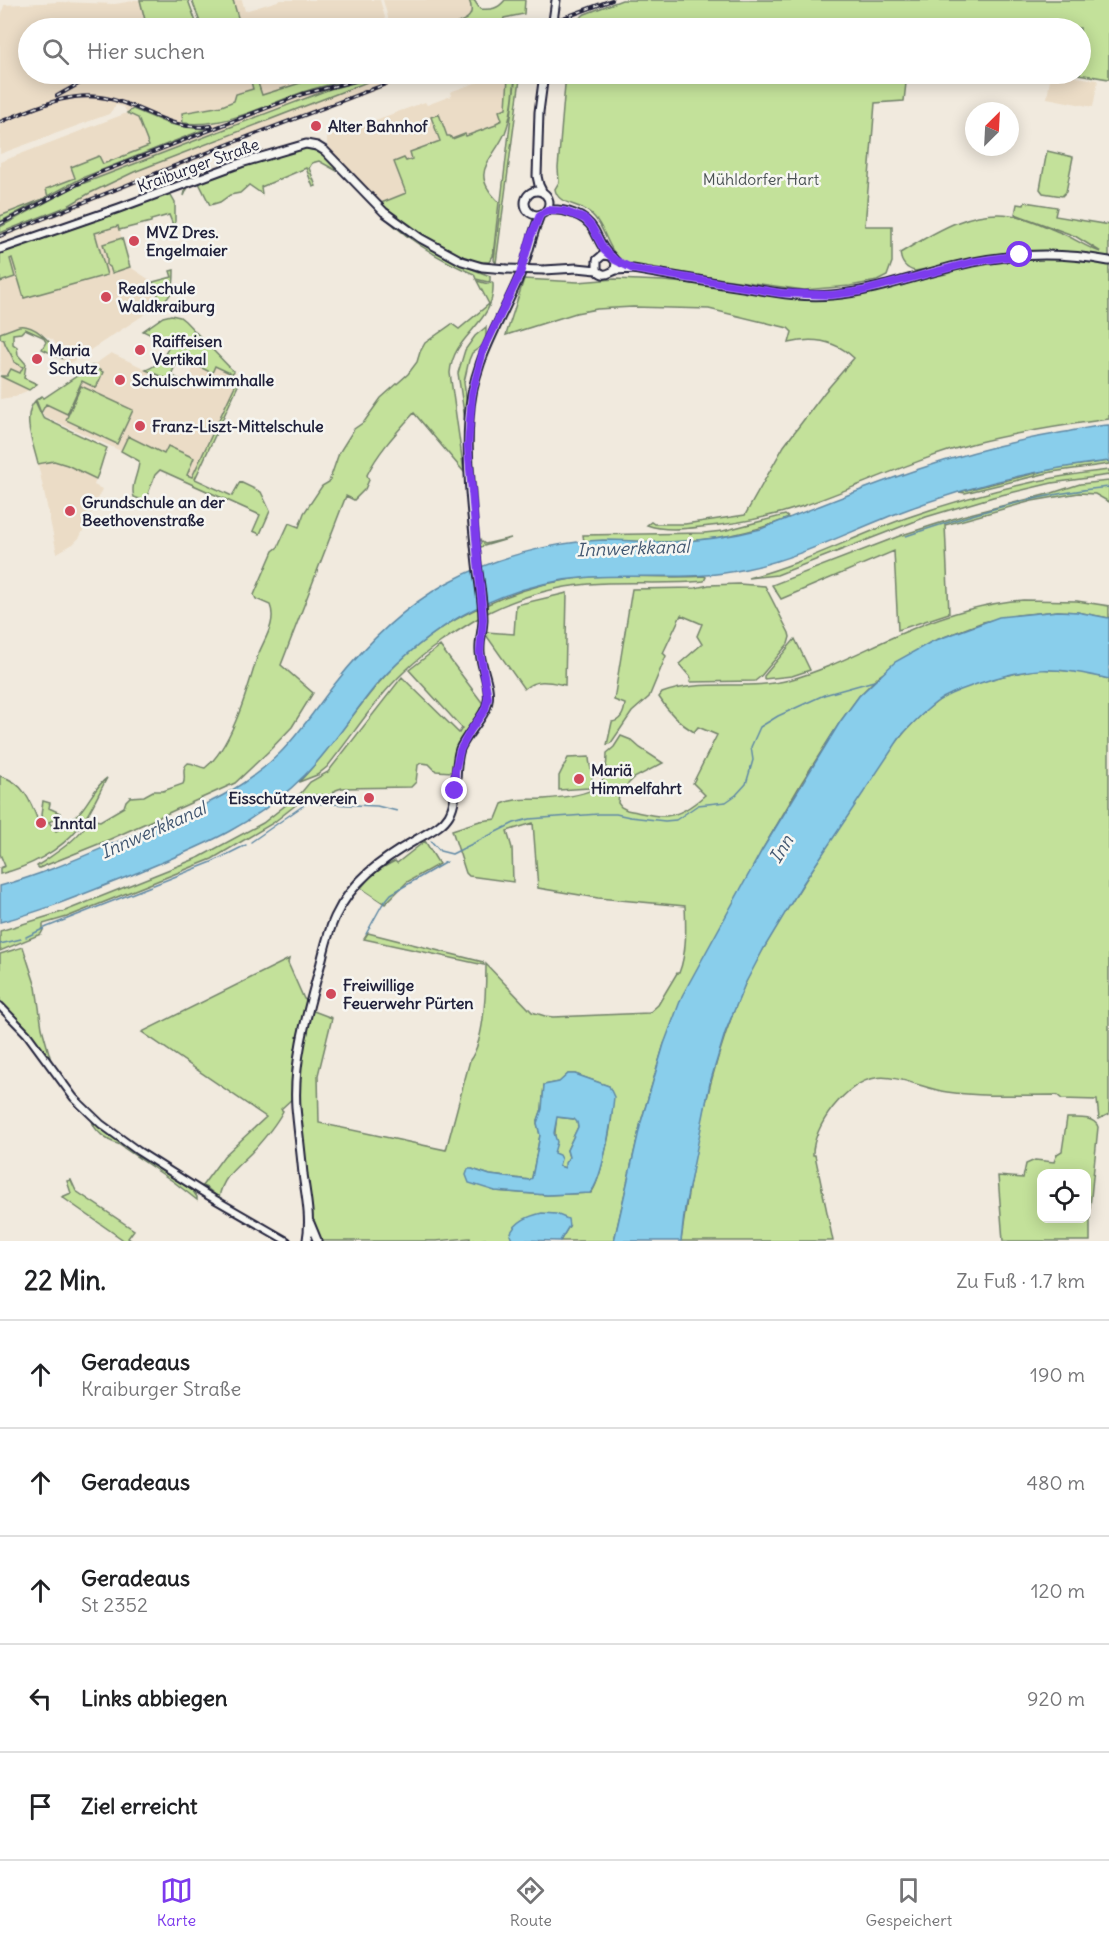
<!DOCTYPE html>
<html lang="de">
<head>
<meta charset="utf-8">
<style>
	body { margin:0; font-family:Delius,sans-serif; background:#f2f2f2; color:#202124 }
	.controls { position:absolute; right:18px; bottom:18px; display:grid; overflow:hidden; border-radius:12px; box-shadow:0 3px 15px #0003 }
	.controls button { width:54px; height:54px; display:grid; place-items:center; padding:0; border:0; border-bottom:2px solid #e0e0e0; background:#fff; color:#202124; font:30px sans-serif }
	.compass { position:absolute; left:965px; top:102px; width:54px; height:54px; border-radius:50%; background:#fff; box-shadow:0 3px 15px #0003; rotate:24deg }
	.stop { position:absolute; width:18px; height:18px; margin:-14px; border:4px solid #7c3aed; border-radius:50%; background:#fff }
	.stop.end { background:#7c3aed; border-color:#fff; box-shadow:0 2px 6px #0008 }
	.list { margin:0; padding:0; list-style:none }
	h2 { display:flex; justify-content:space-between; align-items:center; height:78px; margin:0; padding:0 24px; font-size:26px }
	h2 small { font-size:20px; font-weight:400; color:#757577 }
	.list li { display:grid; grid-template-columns:39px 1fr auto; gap:18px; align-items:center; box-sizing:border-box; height:108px; padding:0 24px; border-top:2px solid #e0e0e0 }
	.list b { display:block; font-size:22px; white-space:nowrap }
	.list p { margin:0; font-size:20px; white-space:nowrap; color:#757577 }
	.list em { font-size:20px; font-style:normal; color:#757577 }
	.icon { flex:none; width:33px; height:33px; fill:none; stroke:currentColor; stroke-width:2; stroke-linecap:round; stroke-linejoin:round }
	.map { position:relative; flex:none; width:1109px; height:1241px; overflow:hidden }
	.search { position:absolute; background:#fff; box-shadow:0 3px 15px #0003; left:18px; right:18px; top:18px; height:66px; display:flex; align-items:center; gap:15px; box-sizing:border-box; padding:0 21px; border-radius:33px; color:#757577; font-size:22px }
	.sheet { height:618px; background:#fff }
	nav { display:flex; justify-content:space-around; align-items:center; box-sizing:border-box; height:84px; border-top:2px solid #e0e0e0; background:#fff; font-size:16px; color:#757577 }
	nav a { display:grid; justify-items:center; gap:3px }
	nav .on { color:#7c3aed }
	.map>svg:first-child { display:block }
	.built { fill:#ebdcc6; fill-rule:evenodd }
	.green { fill:#c3e19a; stroke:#72826a; stroke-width:1.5; fill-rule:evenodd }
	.water { fill:#89ceeb; stroke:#6089a5; stroke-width:1.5; fill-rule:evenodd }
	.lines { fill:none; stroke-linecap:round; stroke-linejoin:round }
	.stream { stroke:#6089a5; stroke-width:1.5 }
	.tertiary-casing { stroke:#22223b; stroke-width:10 }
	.secondary-casing { stroke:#22223b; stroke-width:11 }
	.tertiary { stroke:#f6f6f2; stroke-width:6 }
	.secondary { stroke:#f6f6f2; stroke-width:7 }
	.rail-casing { stroke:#22223b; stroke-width:4 }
	.rail { stroke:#f6f6f2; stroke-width:1.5; stroke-dasharray:4.5; stroke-linecap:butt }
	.secondary-bridge-casing { stroke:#22223b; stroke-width:11; stroke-linecap:butt }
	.secondary-bridge { stroke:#f6f6f2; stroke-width:7 }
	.route { stroke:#7c3aed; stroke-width:8 }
	.poi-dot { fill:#d1495b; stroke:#f6f6f2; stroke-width:2 }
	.labels { text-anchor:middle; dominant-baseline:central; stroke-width:5; stroke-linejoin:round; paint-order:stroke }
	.poi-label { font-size:16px; font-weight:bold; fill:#22223b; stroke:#f6f6f2; text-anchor:start }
	.street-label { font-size:16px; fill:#22223b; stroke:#f6f6f2 }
	.park-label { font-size:16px; fill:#4a5253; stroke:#f6f6f2 }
	.water-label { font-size:18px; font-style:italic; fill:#415670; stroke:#f6f6f2 }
</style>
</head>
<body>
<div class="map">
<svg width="1109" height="1241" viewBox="0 0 1109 1241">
	<rect width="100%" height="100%" fill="#f1eade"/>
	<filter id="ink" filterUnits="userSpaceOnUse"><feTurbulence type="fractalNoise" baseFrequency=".0167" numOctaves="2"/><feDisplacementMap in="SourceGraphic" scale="12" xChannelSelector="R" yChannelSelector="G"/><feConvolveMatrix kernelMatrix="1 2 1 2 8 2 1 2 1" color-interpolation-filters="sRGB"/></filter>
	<g filter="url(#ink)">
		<path class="built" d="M133 0H140L145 20 143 24 145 28H28V74H249L253 89 236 94 234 101 222 106 182 113 183 123 200 125 226 121 303 92 370 74H420L265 132 0 239V222L41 200 0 216V162L127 113 124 107 116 105 109 114 0 154V21L4 5 60 2 115 4 133 1ZM133 109 169 124 203 129 82 178 49 197 46 189 75 178 71 167 99 156 102 164 150 146 138 118 128 115Z
			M233 0H242L245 11 281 0H380L388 28H241Z
			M383 0H469L473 9 471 15 467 19 443 28H391Z
			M255 74H329L262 96Z
			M500 74 509 76 506 108 502 121 496 125 466 136 464 134 452 139 431 117 440 141 410 152 412 159 406 161 405 159 406 193 381 203 332 151 327 144V138L329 137 425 102 427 105 451 96 450 92Z
			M1051 74 1098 80 1093 107 1047 98Z
			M117 222 130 267 153 282 161 303 159 305 69 364 63 361V355L53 340 40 333 18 326 0 333V261L44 248Z
			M1 338 4 340 6 349 23 366 20 373 0 376 29 390 13 397 0 399Z
			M111 353 181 385 186 384 193 369 199 367 212 373 215 366 232 374 234 372 239 377 192 477 160 463 164 454 128 437 121 451 42 415 45 404 67 414 82 381 96 388 103 372 92 366Z
			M54 461 67 465 96 479 94 485 102 489 80 537 73 544 57 553 38 464Z"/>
		<path class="green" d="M140 0H188L196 22C183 33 161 29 145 28L143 24 145 20Z
			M192 0H233L241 28H202Z
			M469 0H474L480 9C491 10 498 9 505 0H525L524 14 504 18 503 21 483 28H443C459 22 478 21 469 0Z
			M622 0H1109V79L1078 74H1080V28H576L577 20 585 14Z
			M249 74H255L262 95 329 74H370C347 80 325 85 303 92 263 106 225 128 183 123L182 113 222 106 234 101 236 94 253 89Z
			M504 74H515C514 93 512 115 505 133 492 162 468 172 499 202L493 256 489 262C458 264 403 224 381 203L406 193 394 162 404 158 406 161 412 159 410 152 440 141 431 117 439 114 447 136H450L452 139 465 134 466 136 496 125V123L502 120 499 111 506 108 508 77 505 76Z
			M516 74H519L520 79 496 263 494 260Z
			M568 74H907L904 101 875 103 865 226H892V262L887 276 877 281 850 286 804 290 637 267C632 265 623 263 619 259 605 245 604 219 584 209 573 203 557 203 555 189L559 182 558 168 565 85Z
			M369 79H375L134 172 88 194 68 206 0 233V227L74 187 330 89Z
			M133 109 169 124 205 129 82 178 0 222V216L48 197 46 189 75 178 71 167 99 156 103 164 149 146 138 118 127 113Z
			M299 149C317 147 326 157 339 169L337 171 319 161 312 163 309 168 316 186 313 187 306 168 261 187 262 194 249 185 240 193 230 195 220 202 210 205 199 183 188 187 184 196 186 187 242 165Z
			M1047 151 1073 157 1066 192 1062 196 1043 193 1040 189Z
			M167 193 171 195 175 202V228L172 229 171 226 173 225 169 215 151 220V222L119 230 118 226 95 233 107 275 24 298 12 258 10 259 15 277 0 282V252Z
			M1025 202 1057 207 1055 216 1109 225V419C1064 425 1019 432 975 443 915 459 861 486 803 506 771 517 735 524 701 527 684 529 663 531 647 525L651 522 654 524H685L745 515 784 446 824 393 854 358C836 341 813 337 789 343L792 332 788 328 709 309 633 307 597 309 576 313 506 335 524 279 578 282 615 279 663 281 847 297 950 273 947 265 915 271C906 269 901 262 900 253 934 233 969 209 1011 215 1028 217 1044 226 1059 232 1072 237 1091 250 1101 252L1075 236 1015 214 1017 204 1024 205Z
			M375 207C411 237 446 260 490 276V281L488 282 476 279 474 274C439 260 400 235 375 207Z
			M122 238 130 267 112 273 110 267 107 265V258L103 244Z
			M174 270C174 286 174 296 159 305L161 303 153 282 172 277 170 271Z
			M477 281 488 284 492 282 493 284C495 325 453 333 450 373L464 472 414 413C397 432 378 452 367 475L369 480 365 489 354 500 346 496 281 665 313 693 292 727 268 752 235 783 106 841 39 868 37 866C57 852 78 840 90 819L100 821 124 807 126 801 130 797 144 796 153 791H163L183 784C187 777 180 769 188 763 194 763 198 767 205 768 231 748 247 691 256 661 261 643 278 624 270 605L256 599 254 595 273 551 278 547 289 523 299 527 304 513 322 486 329 482 339 453 354 429 364 422 381 398 408 374 417 362 420 352 425 343 452 324 459 329 489 304Z
			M171 315 180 317 185 321 234 372 232 374 215 366 212 373 179 357 171 375 186 383 184 386 181 385 146 370C159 365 165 356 170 344L143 331 163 317Z
			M19 326C37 324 52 344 61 358L42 349 46 342 43 337 25 329 21 333 13 334V344L17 347 18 355 26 364 24 378 37 384 29 390 0 376H7L11 369 20 373 23 367 14 362C12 353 6 349 4 340L0 338V333Z
			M486 327V343L472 353 469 360 464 382 473 453 479 537 481 541 485 544 511 538 481 547 479 546 477 542 472 466 458 373 465 350 475 336Z
			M92 366 103 372 96 388 82 381 67 414 46 404 41 413 36 400 42 396 44 398Z
			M239 377 241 379 195 479 232 496 240 482 261 492 270 511 260 534 253 531 260 515 160 470 155 475 146 499 142 500 134 497C130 485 139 473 139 461L121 451 128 436 164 454 168 446 194 458 187 475 192 477Z
			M81 386 133 410 117 444 66 420Z
			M35 401 43 418 107 448C102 459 101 469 96 479L67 465 54 461 38 464C34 446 21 416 35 401Z
			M1109 461V464L1052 472 965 493 959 492 1057 468Z
			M1109 470V475L1052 483 993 497 926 517 777 575 748 578C803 564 852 537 906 518 972 495 1040 477 1109 470Z
			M1109 481V502L1095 494 1079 493 1032 501 945 525 949 613 898 630 894 551 781 599 772 585 902 535 962 516 1052 493 1080 484Z
			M785 515 789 518C749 534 710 541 667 542 639 542 611 540 584 542L583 535 704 533 723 531Z
			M704 576 706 577 704 581C666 585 627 581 589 584 553 587 519 597 487 613L486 605C519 590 552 580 588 577 627 574 666 579 704 576Z
			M739 584 765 586 789 633 790 637 788 644 760 677 755 681 690 682 691 678 679 664 702 644 697 636 702 624 681 615 663 653 666 656 649 697 632 712 611 743 607 745 612 722C621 721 624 713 625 704L614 700 632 589 695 588 709 585Z
			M567 593 565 685C550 682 537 678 524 689L486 635V632L514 634 516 605Z
			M1023 600 1077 601 1109 606V618L1077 612 1058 611 1017 615 983 622 931 642 879 676 859 696 840 722 802 782 762 850 664 1044 641 1122 614 1241H560L569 1226 512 1240 513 1241 487 1239 470 1241V1238L436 1241H323L317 1236 313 1228 300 1112V1061L311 1010 332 1018 318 1075 319 1123 446 1150 470 1060C485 1040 486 988 486 964L532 1012 545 1016 553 1017 649 1013 658 1005 677 973H679C687 953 686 927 685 906L598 898 538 888 533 823 507 831 512 848 513 882 469 876 466 873 452 830 480 821 496 819 502 804C516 797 529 800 544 799 557 798 585 795 595 788 606 781 607 764 607 753L614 747 621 736 631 740 640 748 663 763 634 778 619 793 618 803 621 807 627 810C639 812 654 817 666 816 680 815 695 804 705 795L693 783 717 735 698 727 694 732C679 723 668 712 659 697L662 693C702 678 748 691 789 680 833 668 870 646 912 629 947 614 985 603 1023 600ZM568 1074H575L609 1086C610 1093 613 1102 612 1110 612 1125 600 1183 591 1193L547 1195 495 1191 472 1169 490 1175 530 1180 532 1178 540 1135 537 1123 542 1109 544 1085 560 1082Z
			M478 608 480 617C454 633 428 649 405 671 375 699 353 735 327 767L317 775 299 782C328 752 350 717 377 685 404 653 439 626 478 608Z
			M795 639 810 670 792 676 764 679V676Z
			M440 646 484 705 460 741 452 772 436 771 429 764 421 763 418 765 416 782 411 787 342 788 336 790 331 795H313L306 797 273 823 212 859 67 917 43 924V930L41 934 0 951V931L65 911 200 857 263 823 301 793 310 782 328 772 402 677 459 733 462 728 409 670Z
			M1041 669 1082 672 1109 679V1114L1099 1119 1097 1100 1062 1099 1057 1095C1020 1095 984 1097 947 1092 925 1089 896 1074 875 1078 846 1082 812 1127 813 1155H815L833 1241H681C693 1154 709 1066 744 986 755 961 770 938 784 914 805 881 826 847 848 815 874 775 898 730 938 701 962 684 1012 673 1041 669Z
			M589 757C589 769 597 778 589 788L559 790V776L568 758Z
			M0 776C25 782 32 805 40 826H43L44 823 41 815 43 801 50 803 49 808 60 813 55 819 49 822 56 831C62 829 62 826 66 821 70 818 75 817 79 813 88 804 96 785 107 778 98 794 91 813 79 827 60 851 29 867 0 874V868L5 866 0 854Z
			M425 841 439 864 407 882 385 904 361 888C370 875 381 868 395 861L397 863Z
			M368 933 483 962 484 965 364 939Z
			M23 947 36 987 42 1028 52 1064 27 1031 0 1003V954Z
			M289 959 288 963 304 999 308 1001 294 1097 281 1109 283 1111C275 1126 263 1140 251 1153 237 1167 222 1177 219 1198L207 1188 202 1186 224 1156 266 1117 142 1032Z
			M556 1117 574 1119 577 1121 578 1127 567 1150 569 1157 565 1168 559 1166 553 1153C558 1139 554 1143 555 1133 555 1127 557 1123 556 1117Z
			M1067 1118C1078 1118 1094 1116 1098 1127L1090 1207V1241H1003L998 1176 1023 1178 1026 1164 1035 1160 1054 1162 1057 1154 1062 1151ZM1042 1174H1086V1218H1042Z
			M92 1120 109 1134 193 1191 197 1197V1200L174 1182 118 1144C107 1141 93 1130 92 1120Z
			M71 1180 76 1191 134 1230 128 1238 132 1241H125L62 1197 71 1193 67 1181Z"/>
		<path class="water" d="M1109 425V461C1037 469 965 487 898 513 848 532 799 558 746 569 695 581 644 574 591 577 546 580 500 594 461 616 430 634 403 656 379 682 353 712 333 747 305 775 252 828 197 848 129 876 86 893 44 911 0 922V886C45 874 88 854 131 836 189 811 234 798 280 753 301 732 316 708 334 685 365 645 402 608 447 583 493 558 551 542 603 540 624 540 646 542 667 542 699 541 730 537 761 529 857 491 952 451 1055 434 1073 431 1091 426 1109 425Z
			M1058 611 1077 612 1109 618V679C1054 666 1030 666 977 684 963 689 949 693 938 701 924 711 912 724 901 736L802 885 764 948 745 984 725 1033 710 1083 685 1207 681 1241H614L641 1122 664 1044 682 996 762 850 840 722 859 696 895 662 931 642 999 617Z
			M568 1074H575L609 1086 614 1097C612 1117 603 1180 590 1193L547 1195 495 1191 469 1183 466 1175 468 1169H472L490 1175 529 1180 532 1178 540 1135 537 1123 542 1109 544 1085 559 1082ZM557 1117 574 1119 577 1122 578 1127 567 1150 569 1157 565 1163V1168L559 1166 561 1159 559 1155 554 1153 557 1142 554 1133Z
			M542 1213 556 1214 568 1219 569 1226 560 1241 512 1240 510 1235C515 1221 529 1216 542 1213Z"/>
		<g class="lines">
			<path class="stream" d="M906 536C972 514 1040 493 1109 487
				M431 841 440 851 452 854 514 823 529 819 599 814H616L630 817 665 821 676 820 698 805 726 802 736 795 746 784 753 760 751 747 760 727 778 716 824 695 874 681
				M251 842 307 803 377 806 397 811
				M366 934 382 905 391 894 446 862
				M26 937 47 927 212 862 246 845
				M0 944 21 939"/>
			<defs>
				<path id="tertiary" d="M0 1006 27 1034 74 1098 101 1124 138 1151 209 1196 287 1241"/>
				<path id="secondary" d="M552 28 556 0
					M525 203a12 12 0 1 1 24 0a12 12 0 1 1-24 0Z
					M543 193 539 185 537 176 539 112 544 74
					M547 210C564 209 585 214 594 230 599 239 601 247 609 255
					M0 249 119 208 241 163 306 144 317 146 325 151 384 212 420 238 462 261 482 267 506 269
					M544 270 577 268 597 270
					M615 270 616 262 611 256 603 255 597 260V270C605 278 608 273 616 270 621 269 628 270 633 269 667 275 702 281 736 286 768 291 800 298 832 295 872 292 912 277 951 267 1003 254 1056 251 1109 261
					M310 1223 317 1240
					M307 1240C311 1218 306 1196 303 1174 301 1152 298 1129 296 1107 293 1061 307 1014 319 970 324 952 327 934 335 917 352 881 381 860 414 841 426 833 441 828 449 815 460 795 453 770 460 749 467 733 486 716 488 701 491 685 481 668 480 652 479 641 483 630 483 619 483 601 479 582 477 564 472 516 466 467 469 419 472 361 500 324 521 273 529 254 532 234 540 215"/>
			</defs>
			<use href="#tertiary" class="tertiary-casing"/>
			<use href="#secondary" class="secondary-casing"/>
			<use href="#tertiary" class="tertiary"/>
			<use href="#secondary" class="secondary"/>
			<defs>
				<path id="rail" d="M536 28 612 0
					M57 96 96 74
					M0 122C34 109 69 90 106 98 143 105 170 132 211 126
					M0 224 99 173 303 94 382 74
					M0 236 229 144 412 74"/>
			</defs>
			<use href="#rail" class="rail-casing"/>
			<use href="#rail" class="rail"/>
			<defs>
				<path id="secondary-bridge" d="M506 269 544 270"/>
			</defs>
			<use href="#secondary-bridge" class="secondary-bridge-casing"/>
			<use href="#secondary-bridge" class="secondary-bridge"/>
		</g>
	</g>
	<g class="lines" filter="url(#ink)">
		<path class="route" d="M455 791V771L460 750 470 731 485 710 488 698 480 652 483 619 468 446 472 394 483 351 520 274 531 236 540 215 547 210 564 211 585 219 592 227 604 250 615 260 633 269 780 293 831 295 862 291 972 262 1020 255"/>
	</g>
	<g class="poi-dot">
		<circle cx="316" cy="126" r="6"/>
		<circle cx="134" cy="241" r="6"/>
		<circle cx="106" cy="297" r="6"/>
		<circle cx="140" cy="350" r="6"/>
		<circle cx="37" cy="359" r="6"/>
		<circle cx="120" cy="380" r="6"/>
		<circle cx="140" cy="426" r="6"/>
		<circle cx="70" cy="511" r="6"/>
		<circle cx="579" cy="779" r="6"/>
		<circle cx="369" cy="798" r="6"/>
		<circle cx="41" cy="823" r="6"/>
		<circle cx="331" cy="994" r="6"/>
	</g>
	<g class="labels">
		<g class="poi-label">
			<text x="328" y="126">Alter Bahnhof</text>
			<text x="146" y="232">MVZ Dres.<tspan x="146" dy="18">Engelmaier</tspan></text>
			<text x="118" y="288">Realschule<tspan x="118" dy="18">Waldkraiburg</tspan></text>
			<text x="152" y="341">Raiffeisen<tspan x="152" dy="18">Vertikal</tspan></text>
			<text x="49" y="350">Maria<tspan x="49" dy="18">Schutz</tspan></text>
			<text x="132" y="380">Schulschwimmhalle</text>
			<text x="152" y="426">Franz-Liszt-Mittelschule</text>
			<text x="82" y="502">Grundschule an der<tspan x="82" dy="18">Beethovenstraße</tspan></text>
			<text x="591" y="770">Mariä<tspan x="591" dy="18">Himmelfahrt</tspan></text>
			<text x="357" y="798" text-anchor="end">Eisschützenverein</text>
			<text x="53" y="823">Inntal</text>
			<text x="343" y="985">Freiwillige<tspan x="343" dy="18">Feuerwehr Pürten</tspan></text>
		</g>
		<g class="street-label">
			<text transform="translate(198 165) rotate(-20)">Kraiburger Straße</text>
		</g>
		<g class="park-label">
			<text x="761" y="179">Mühldorfer Hart</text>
		</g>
		<g class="water-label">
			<text transform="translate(633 548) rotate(-2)">Innwerkkanal</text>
			<text transform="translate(153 830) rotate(-24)">Innwerkkanal</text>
			<text transform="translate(781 849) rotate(-59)">Inn</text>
		</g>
	</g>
</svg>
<div class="controls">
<button><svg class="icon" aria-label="locate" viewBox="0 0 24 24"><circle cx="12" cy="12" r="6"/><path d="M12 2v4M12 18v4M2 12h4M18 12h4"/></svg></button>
</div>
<svg class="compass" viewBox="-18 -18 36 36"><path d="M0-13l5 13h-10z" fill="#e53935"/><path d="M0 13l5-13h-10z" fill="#757577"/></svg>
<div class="stop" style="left:1020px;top:255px"></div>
<div class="stop end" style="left:455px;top:791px"></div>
<div class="search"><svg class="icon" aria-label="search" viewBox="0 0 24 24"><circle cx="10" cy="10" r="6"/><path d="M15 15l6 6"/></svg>Hier suchen</div>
</div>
<section class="sheet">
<h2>22 Min.<small>Zu Fuß · 1.7 km</small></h2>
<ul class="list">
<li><svg class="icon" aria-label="ahead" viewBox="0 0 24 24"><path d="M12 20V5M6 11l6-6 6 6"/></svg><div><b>Geradeaus</b><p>Kraiburger Straße</p></div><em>190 m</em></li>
<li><svg class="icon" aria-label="ahead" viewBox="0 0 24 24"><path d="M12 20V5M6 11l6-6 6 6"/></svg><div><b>Geradeaus</b></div><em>480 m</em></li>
<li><svg class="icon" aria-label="ahead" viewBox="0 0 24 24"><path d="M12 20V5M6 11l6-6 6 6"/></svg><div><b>Geradeaus</b><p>St 2352</p></div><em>120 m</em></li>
<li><svg class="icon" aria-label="left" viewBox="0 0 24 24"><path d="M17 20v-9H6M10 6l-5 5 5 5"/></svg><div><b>Links abbiegen</b></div><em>920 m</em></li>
<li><svg class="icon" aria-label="arrive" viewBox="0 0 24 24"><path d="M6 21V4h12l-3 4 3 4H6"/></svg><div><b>Ziel erreicht</b></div></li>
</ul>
</section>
<nav>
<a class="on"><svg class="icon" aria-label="map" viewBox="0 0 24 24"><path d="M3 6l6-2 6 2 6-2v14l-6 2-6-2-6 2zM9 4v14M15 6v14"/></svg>Karte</a>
<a><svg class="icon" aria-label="directions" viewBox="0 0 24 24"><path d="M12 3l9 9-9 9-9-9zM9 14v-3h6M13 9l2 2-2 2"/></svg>Route</a>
<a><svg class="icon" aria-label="saved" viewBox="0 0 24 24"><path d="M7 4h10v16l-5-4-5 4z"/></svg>Gespeichert</a>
</nav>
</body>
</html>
